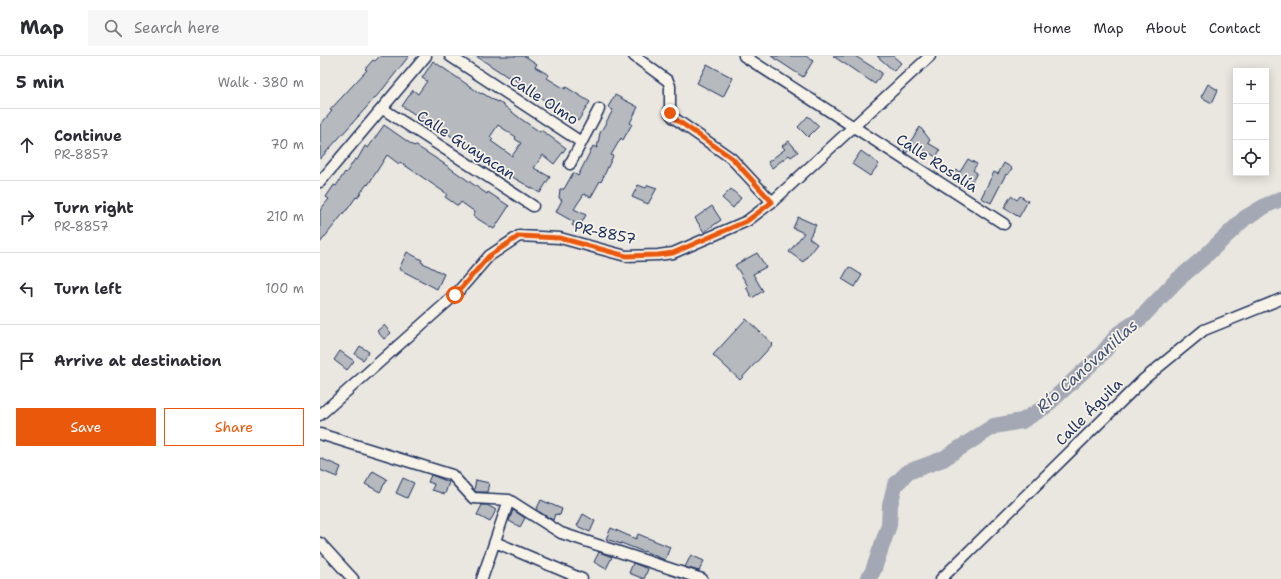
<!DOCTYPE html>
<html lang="en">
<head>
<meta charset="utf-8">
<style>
	body { margin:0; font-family:"Shantell Sans",sans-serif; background:#f7f7f7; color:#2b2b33 }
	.controls { position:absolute; right:12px; top:12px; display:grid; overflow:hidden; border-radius:0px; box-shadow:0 2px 10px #0003 }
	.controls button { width:36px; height:36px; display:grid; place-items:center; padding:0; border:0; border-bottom:1px solid #e1e1e2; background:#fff; color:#2b2b33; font:20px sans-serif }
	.stop { position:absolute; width:12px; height:12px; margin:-9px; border:3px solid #ea580c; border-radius:50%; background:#fff }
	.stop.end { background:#ea580c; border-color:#fff; box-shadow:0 1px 4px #0008 }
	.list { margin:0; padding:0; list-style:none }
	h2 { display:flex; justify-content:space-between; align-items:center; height:52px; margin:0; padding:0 16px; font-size:17px }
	h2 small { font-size:13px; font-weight:400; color:#7c7c81 }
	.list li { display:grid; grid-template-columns:26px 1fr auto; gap:12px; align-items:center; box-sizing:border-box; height:72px; padding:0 16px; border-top:1px solid #e1e1e2 }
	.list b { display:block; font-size:15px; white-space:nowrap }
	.list p { margin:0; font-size:13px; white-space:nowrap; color:#7c7c81 }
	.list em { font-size:13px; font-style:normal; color:#7c7c81 }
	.actions { display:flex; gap:8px; padding:12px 16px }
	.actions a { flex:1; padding:9px 0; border:1px solid #ea580c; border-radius:0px; text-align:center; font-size:14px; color:#ea580c }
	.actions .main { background:#ea580c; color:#fff }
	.icon { flex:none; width:22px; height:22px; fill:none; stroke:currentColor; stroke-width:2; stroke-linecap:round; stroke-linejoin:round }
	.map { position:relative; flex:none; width:961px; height:523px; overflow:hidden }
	header { display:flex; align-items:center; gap:24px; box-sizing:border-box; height:56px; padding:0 20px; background:#fff; border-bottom:1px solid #e1e1e2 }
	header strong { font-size:19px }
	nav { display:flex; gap:22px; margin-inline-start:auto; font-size:14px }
	.search { width:280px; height:36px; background:#f7f7f7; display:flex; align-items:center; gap:10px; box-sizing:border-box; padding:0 14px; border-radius:0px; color:#7c7c81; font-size:15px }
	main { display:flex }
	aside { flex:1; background:#fff }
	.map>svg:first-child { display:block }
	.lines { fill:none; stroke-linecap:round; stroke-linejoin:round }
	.river { stroke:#a3a8b4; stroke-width:16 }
	.building { fill:#b6babf; stroke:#1b2f5e; fill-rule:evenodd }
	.minor-casing { stroke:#1b2f5e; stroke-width:13 }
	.minor { stroke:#f7f3e8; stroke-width:10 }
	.route { stroke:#ea580c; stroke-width:5 }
	.labels { text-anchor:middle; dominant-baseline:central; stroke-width:3.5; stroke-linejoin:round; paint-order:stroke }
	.street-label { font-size:15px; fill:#1b2f5e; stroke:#f7f3e8 }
	.water-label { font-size:16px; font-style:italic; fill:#445378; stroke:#f7f3e8 }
</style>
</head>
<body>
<header>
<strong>Map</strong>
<div class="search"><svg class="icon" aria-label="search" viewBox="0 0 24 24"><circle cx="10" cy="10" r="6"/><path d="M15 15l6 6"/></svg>Search here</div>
<nav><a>Home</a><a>Map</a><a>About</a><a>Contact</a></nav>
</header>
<main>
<aside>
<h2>5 min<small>Walk · 380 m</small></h2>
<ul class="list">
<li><svg class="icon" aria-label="ahead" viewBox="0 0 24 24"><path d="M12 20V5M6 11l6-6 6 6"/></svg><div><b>Continue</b><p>PR-8857</p></div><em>70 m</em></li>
<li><svg class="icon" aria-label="right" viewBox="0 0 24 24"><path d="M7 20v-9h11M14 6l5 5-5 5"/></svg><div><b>Turn right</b><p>PR-8857</p></div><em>210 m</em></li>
<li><svg class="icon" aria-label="left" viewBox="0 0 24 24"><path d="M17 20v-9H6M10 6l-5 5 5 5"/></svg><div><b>Turn left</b></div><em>100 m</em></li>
<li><svg class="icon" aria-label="arrive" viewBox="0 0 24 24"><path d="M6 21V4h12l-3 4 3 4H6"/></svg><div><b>Arrive at destination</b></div></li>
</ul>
<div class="actions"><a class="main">Save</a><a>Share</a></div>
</aside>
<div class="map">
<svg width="961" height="523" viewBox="0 0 961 523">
	<rect width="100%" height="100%" fill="#eae7e0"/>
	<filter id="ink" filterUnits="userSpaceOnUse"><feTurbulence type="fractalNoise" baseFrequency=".025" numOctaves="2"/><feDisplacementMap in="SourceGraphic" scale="8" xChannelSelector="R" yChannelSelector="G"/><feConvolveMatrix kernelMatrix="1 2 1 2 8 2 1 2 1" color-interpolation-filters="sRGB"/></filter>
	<g filter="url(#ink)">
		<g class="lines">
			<path class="river" d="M548 523 553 515 569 469 570 449 575 429 588 416 623 403 674 370 702 365 725 351 781 299 799 277 819 264 856 225 882 203 925 162 947 149 961 143"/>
		</g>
		<path class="building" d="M60 0H89L63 33 0 103V69L12 55 10 54 47 14 45 13 53 4 55 5Z
			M156 0H205L217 8 215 11 229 19 227 22 245 33 246 31 270 46 258 65 246 57 245 58 233 51H234L217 39 218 38 189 20 188 21Z
			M451 0H486L493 5 483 21Z
			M513 0H535L562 17 555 28Z
			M557 0H573L581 7 574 15Z
			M113 5 161 38 162 37 177 46 178 45 201 63 220 76 221 74 246 92 234 108 223 99 214 112 230 121 220 137 189 119 174 108 172 110 165 105 166 104 153 96 154 94 123 75 122 76 82 50 93 34 98 38 107 25 102 22ZM178 69 196 81 195 83 201 87 192 100 171 85 173 83 170 81Z
			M387 8 413 22 403 41 377 27Z
			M888 28 898 34 892 47 881 41Z
			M295 39 318 51 310 67 312 68 303 84 301 82 291 99 293 100 281 126 280 125 271 141 264 138 254 153 266 159 258 173 252 169 254 166 236 156 242 144 239 142 240 133H244L253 117 258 120 273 90 277 92 280 77 293 54 288 51Z
			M488 60 499 70 488 81 478 71Z
			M64 69 94 90 95 89 123 107 167 138 168 136 189 150 174 173 153 160 155 156 141 146 138 150 125 141 127 138 80 106 79 108 67 99 48 129 47 128 37 142 36 141 27 154H26L0 187V154L9 143 6 141 14 129 16 130 25 116 26 117 35 103 37 104 45 90 48 92Z
			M600 71 610 84 608 87 620 94 616 101 596 89 586 97 584 95Z
			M469 85 478 96 471 101 469 99 452 112 448 106 465 93 462 90Z
			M541 95 559 108 550 120 532 108Z
			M648 103 657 108 653 114 657 117 650 129 633 124 636 114 640 116Z
			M684 107 692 112 688 119 686 118 671 147 661 142 674 116 678 118Z
			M318 129 326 132 328 129 337 132 328 148 312 141Z
			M411 133 421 142 413 152 402 142Z
			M691 140 697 144 700 140 708 145 699 161 684 152Z
			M392 150 401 164 384 176 375 162Z
			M478 161 496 169 489 182 497 188 483 206 469 196 484 177 473 172Z
			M87 196 102 204 101 206 124 218 117 233 79 213Z
			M437 197 446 211 433 218 443 235 432 242 426 231 428 230 415 209Z
			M529 211 542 219 535 231 522 223Z
			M426 263 453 288 420 324 393 299Z
			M64 269 71 277 64 283 57 275Z
			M40 290 49 296 43 304 35 298Z
			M20 295 34 305 27 314 14 304Z
			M0 402 21 411 17 421 0 414Z
			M53 415 67 423 60 436 45 428Z
			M111 419 129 426 125 438 112 434 114 428 108 426Z
			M83 422 94 427 87 442 76 437Z
			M156 424 169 427 167 436H156L154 434Z
			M221 444 242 453 240 459 235 458 233 464 216 454Z
			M162 449H167L176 454 170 466 157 459Z
			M193 454 205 462 200 471 189 465Z
			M263 458 275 465 270 476 257 470Z
			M291 472 316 483 318 478 350 491 345 504 324 495V496L301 487V488L286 483Z
			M279 496 292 501 286 513 274 506Z
			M371 499 384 505 379 515 365 511Z
			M313 507 328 513 324 523 309 517Z"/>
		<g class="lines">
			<defs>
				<path id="minor" d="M130 0 261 86
					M314 0 348 25 350 30V57L354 62 411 102 452 146
					M424 0 684 168
					M63 53 213 150
					M250 108 279 53
					M0 126 106 0
					M0 359 135 239 169 200 199 180 240 182 306 200 338 199 353 197 427 165 452 146 610 0
					M0 378 132 419 153 442 189 444 241 477 382 523
					M175 486 262 523
					M0 487 33 523
					M162 523 189 444
					M621 523 824 323 884 274 961 243"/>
			</defs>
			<use href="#minor" class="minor-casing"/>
			<use href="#minor" class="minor"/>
		</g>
	</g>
	<g class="lines" filter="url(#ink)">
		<path class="route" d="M135 239 169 200 199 180 240 182 306 200 338 199 353 197 427 165 452 146 412 102 354 62 350 57"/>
	</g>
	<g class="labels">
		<g class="street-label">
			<text transform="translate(224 44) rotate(33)">Calle Olmo</text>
			<text transform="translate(146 89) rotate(33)">Calle Guayacan</text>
			<text transform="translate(617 107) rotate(33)">Calle Rosalía</text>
			<text transform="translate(285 177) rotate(12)">PR-8857</text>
			<text transform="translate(769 356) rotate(-45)">Calle Águila</text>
		</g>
		<g class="water-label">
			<text transform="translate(767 310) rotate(-42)">Río Canóvanillas</text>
		</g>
	</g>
</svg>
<div class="controls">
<button>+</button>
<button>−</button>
<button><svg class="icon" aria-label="locate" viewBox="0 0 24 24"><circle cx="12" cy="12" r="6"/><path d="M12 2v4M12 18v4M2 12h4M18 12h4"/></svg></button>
</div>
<div class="stop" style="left:135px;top:239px"></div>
<div class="stop end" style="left:350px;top:57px"></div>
</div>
</main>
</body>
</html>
